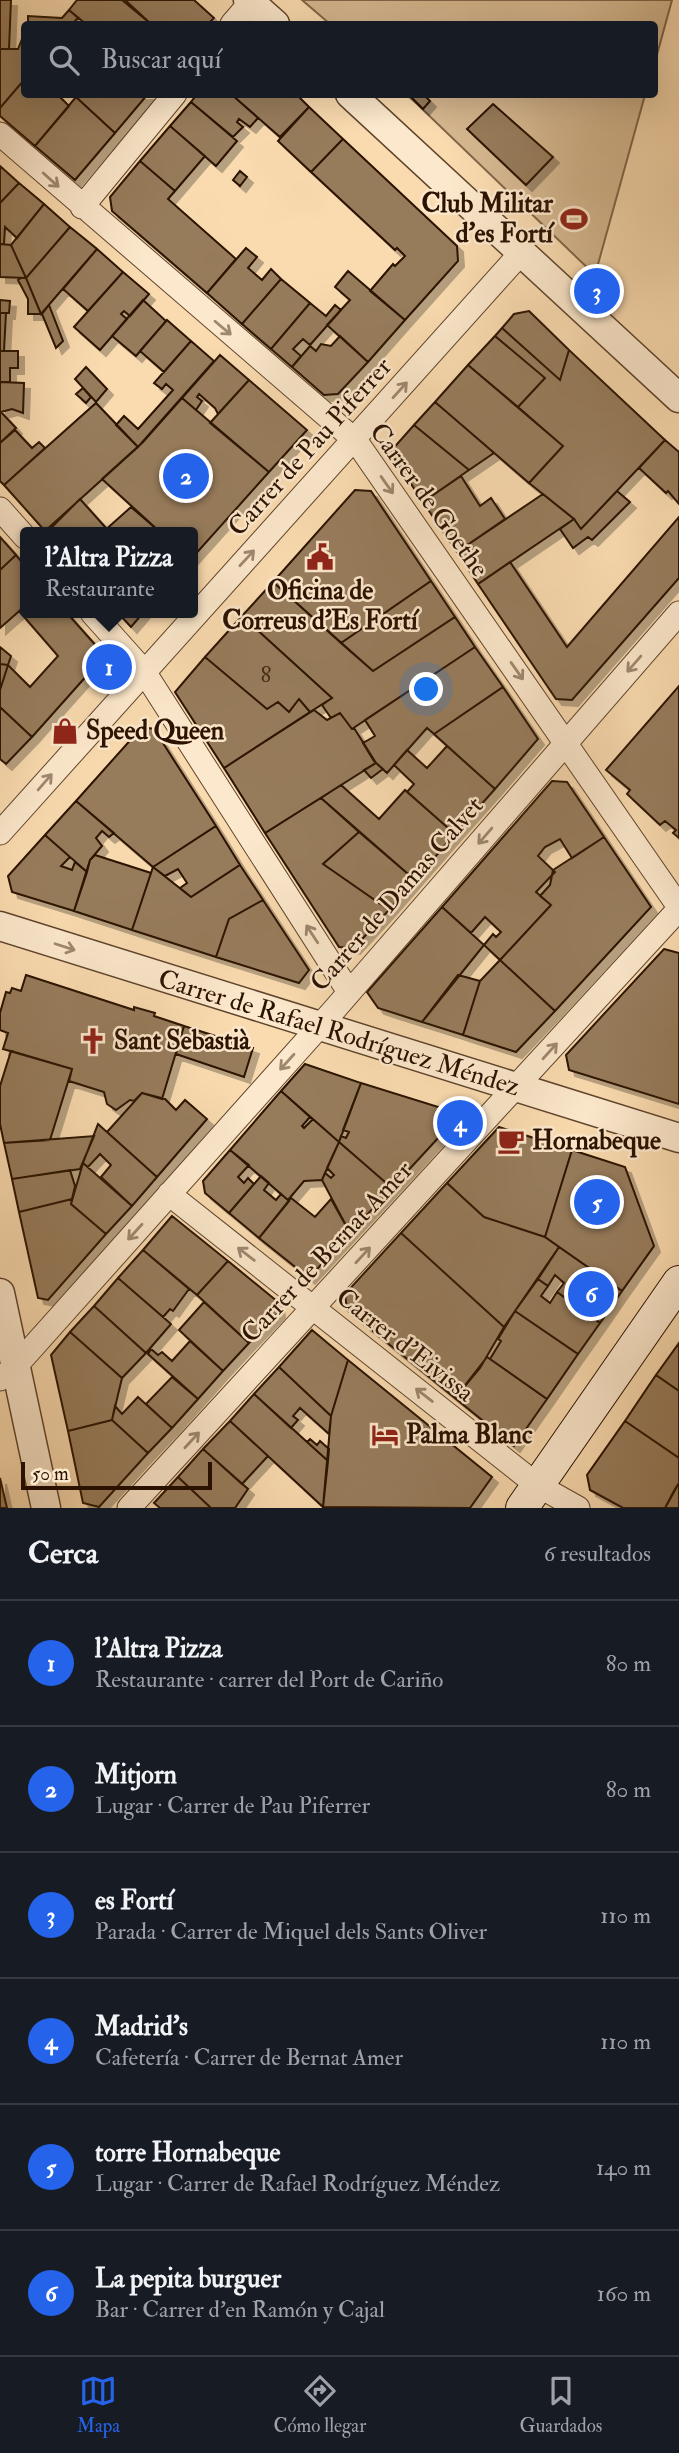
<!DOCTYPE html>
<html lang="es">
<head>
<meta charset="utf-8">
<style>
	body { margin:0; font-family:"IM FELL Double Pica",serif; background:#242831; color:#f1f3f6 }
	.scale { position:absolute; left:21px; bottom:18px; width:191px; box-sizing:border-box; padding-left:7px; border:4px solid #2b1200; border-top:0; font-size:19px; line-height:24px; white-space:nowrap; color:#2b1200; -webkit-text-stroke:5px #fce8cc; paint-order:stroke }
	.you { position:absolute; left:427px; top:690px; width:24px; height:24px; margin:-18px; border:5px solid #fff; border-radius:50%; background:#1a73e8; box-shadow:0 0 0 10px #1a73e833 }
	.badge { display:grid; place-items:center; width:46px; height:46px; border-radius:50%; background:#2563eb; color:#fff; font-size:23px; font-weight:700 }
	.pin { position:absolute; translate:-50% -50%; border:4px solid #fff; box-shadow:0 2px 7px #0006 }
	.popup { position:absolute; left:20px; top:527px; width:178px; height:91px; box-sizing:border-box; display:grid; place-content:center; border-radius:7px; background:#171b24; filter:drop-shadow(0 2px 5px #0005); font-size:23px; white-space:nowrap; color:#9ea1a6 }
	.popup b { font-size:26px; color:#f1f3f6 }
	.popup::after { content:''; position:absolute; left:50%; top:100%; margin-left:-14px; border:14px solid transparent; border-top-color:#171b24 }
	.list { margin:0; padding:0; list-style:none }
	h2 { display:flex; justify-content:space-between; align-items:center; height:91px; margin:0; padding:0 28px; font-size:30px }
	h2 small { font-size:23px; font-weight:400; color:#9ea1a6 }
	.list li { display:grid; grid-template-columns:46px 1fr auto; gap:21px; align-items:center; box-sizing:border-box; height:126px; padding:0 28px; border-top:2px solid #363941 }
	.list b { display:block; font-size:26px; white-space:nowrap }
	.list p { margin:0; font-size:23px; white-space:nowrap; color:#9ea1a6 }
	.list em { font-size:23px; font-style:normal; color:#9ea1a6 }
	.icon { flex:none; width:38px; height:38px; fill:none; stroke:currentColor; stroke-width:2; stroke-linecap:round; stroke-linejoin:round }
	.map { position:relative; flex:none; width:679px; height:1508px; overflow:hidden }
	.search { position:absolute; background:#171b24; box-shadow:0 7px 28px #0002; left:21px; right:21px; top:21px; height:77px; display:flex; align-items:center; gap:18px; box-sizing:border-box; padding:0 24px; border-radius:7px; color:#9ea1a6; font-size:26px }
	.sheet { height:847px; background:#171b24 }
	nav { display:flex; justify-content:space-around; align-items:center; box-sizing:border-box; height:98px; border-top:2px solid #363941; background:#171b24; font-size:19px; color:#9ea1a6 }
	nav a { display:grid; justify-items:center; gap:4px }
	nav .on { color:#2563eb }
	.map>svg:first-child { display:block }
	.green { fill:#d7b992; stroke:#816649; stroke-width:2 }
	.building { fill:#977b5c; stroke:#2b1200; stroke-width:2; filter:url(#shadow) }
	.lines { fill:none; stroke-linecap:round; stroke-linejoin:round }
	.minor-casing { stroke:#5f442c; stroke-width:25 }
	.tertiary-casing { stroke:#5f442c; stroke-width:31 }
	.secondary-casing { stroke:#2b1200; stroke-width:34 }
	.minor { stroke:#fce8cc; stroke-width:23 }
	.tertiary { stroke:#fce8cc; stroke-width:28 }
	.secondary { stroke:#fce8cc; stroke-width:32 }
	.oneway { stroke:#9e8870 }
	.labels { text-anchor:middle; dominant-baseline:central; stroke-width:5; stroke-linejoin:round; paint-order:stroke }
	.number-label { font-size:23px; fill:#462c17 }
	.poi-label { font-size:26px; font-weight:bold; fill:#2b1200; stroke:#fce8cc; text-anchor:start }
	.street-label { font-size:26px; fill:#2b1200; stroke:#fce8cc }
</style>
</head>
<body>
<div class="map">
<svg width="679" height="1508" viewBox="0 0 679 1508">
	<defs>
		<filter id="shadow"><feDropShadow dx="6" dy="6" stdDeviation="0" flood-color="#0004"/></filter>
	</defs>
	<rect width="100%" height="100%" fill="#fadbb0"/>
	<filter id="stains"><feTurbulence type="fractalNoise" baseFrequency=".00286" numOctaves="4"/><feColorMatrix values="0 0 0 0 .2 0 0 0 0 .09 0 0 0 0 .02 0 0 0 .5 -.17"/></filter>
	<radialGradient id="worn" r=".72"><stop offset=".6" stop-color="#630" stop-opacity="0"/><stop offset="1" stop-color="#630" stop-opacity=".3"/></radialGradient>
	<path class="green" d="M302 0H672L655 62 654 24H330Z
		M407 95H645L595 275 417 104Z"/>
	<path class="building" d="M0 0H11L9 49H0Z
		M77 0H122L151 24H86L69 10Z
		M125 0H194L214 18 208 24H151Z
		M69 10 78 18 72 24H28V16L62 18Z
		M24 34V80L0 108V49H18Z
		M24 80V94H57L69 106 35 146 0 116V108Z
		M78 94H148L115 133 76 97Z
		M197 94H231L258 118 250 127 239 119 237 122 243 127 233 137 191 102Z
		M231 94H296L309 107 280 137Z
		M408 94H423L430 101 423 109Z
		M76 97 115 133 75 180 35 146Z
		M191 102 237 141 216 166 170 126Z
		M493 104 553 157 526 185 467 129Z
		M309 107 343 139 311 172 278 141Z
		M170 126 205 156 175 191 140 161Z
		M343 139 457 246 458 261 405 320 370 291 393 264 395 266 405 256 397 248 395 250 311 172Z
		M140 161 175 191 168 199 236 259 207 293 112 211 110 197Z
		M0 166 19 183 0 203Z
		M240 171 247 177 240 186 233 180Z
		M19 183 44 204 17 238 5 227 4 244H0V203Z
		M44 204 70 227 26 278 11 245Z
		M70 227 97 249 41 314 26 278Z
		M0 244 11 245 26 278 0 277Z
		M246 248 257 257 248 268 262 280 271 269 281 279 242 324 207 293Z
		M97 249 123 272 88 311 63 289Z
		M348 271 405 320 368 362 327 325 350 300 335 287Z
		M123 272 149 294 130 316 124 311 121 314 127 319 100 350 74 327Z
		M21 278H26L41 314H28V299L18 280Z
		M281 279 310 303 271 349 242 324Z
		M0 300 10 301 9 313H0Z
		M143 300 166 321 136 356 112 336Z
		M310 303 326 316 335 305 341 310 310 345 303 339 293 349 301 356 292 367 271 349Z
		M49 305 63 341 56 348 42 314Z
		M529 311 569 350 560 380 502 328 514 314Z
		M0 313H6L4 351H0Z
		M167 320 191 341 164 372 140 351Z
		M502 328 560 380 569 350 665 440 581 529 574 519 529 483 563 446 518 407 545 378 495 336Z
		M340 336 368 362 338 394 324 395 292 367 310 346 316 351 321 344 331 346Z
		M495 336 545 378 518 407 468 365Z
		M191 341 214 361 138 447 116 425 124 416 138 429 173 390 166 384 162 389 154 383Z
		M0 351H18V368H10V382H0Z
		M220 355 249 380 218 414 215 408 199 394 197 397 202 401 196 410 182 398Z
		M468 365 563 446 529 483 435 402Z
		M86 367 107 389 96 402 75 379Z
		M249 380 307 430 269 472 210 423Z
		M0 382 24 383 23 413 12 409 1 412 16 428 0 443Z
		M83 388 91 397 86 403 76 394Z
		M182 398 269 472 193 557V532H160L102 479 143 442Z
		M435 402 485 445 494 453 469 470 414 425Z
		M96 403 138 447 45 531 4 485Z
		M414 425 469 470 423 502 390 452Z
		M15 430 32 448 39 442 45 448 4 485 0 481V443Z
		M665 440 679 452V504L668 491 666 493 639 468Z
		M461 476 480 506 491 498 505 519 457 552 423 502Z
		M355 490 371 491 431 581 341 643 273 582Z
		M617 491 630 502 592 540 588 537 573 548 560 529 574 519 581 529Z
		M543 494 574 519 478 584 457 552Z
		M80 499 106 528 102 532H47Z
		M131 507 160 532H103Z
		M679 517V578L572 700 556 699 478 584 510 562 567 647Z
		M0 537 16 555 0 570Z
		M16 555 25 566V606L0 628V570Z
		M431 581 455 617 373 671 341 643Z
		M273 582 373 671 455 617 475 647 352 729 340 713 331 718 322 705 332 698 242 616Z
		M25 606V613H67L98 648V663L32 737 0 707V690L8 665 30 687 58 656 19 611Z
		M118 613H143L131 627Z
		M242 616 332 698 310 712 299 699 289 712 278 702 267 709 205 657Z
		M0 647 11 656 8 665 0 664Z
		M475 647 503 687 434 734 427 728 387 773 374 761 363 743 375 736 365 720Z
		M205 657 267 709 278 702 289 712 299 699 310 712 224 768 175 692Z
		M0 664 8 665 0 690Z
		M679 686V838L673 833 676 830 665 821 660 825 627 794 630 790 606 770Z
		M503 687 538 739 495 789 434 734Z
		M0 707 32 737 6 764 0 759Z
		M314 710 327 720 340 713 352 729 354 728 376 763 265 833 224 768Z
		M142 727 154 729 216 826 153 867 76 801Z
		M447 746 495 789 455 834 407 792 414 784 394 765 407 750 427 768Z
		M376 763 383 769 371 778 364 770Z
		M552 781 567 782 604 837 572 858 560 839 545 847 538 856 555 872 536 892 551 905 500 960 484 945 493 934 496 937 501 932 485 917 471 933 442 907Z
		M341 785 379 819 405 790 455 834 415 880 321 798Z
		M321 798 359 832 323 864 389 910 354 948 339 947 265 833Z
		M76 801 114 833 109 837 102 831 96 838 102 846 90 860 87 872 45 835Z
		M216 826 240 865 191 897 180 888 187 883 178 869 165 876 153 867Z
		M359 832 415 880 389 910 323 864Z
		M45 835 70 857 61 866 72 870 75 862 87 872 74 911 12 892 8 876Z
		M604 837 651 907 555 1011 500 960 551 905 540 896 550 885 553 870Z
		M95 855 151 873 132 930 74 911 90 860Z
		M240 865 263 900 229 919 216 957 132 930 153 867 191 897Z
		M263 900 309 970 299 983 216 957 229 919Z
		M442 907 484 945 422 1022 378 1008 367 992Z
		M664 949 679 953V1104L569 1070 566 1055Z
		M500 960 555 1011 516 1052 463 1035 480 981Z
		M26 975 134 1010V1007L155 1013 154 1016 184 1026 162 1099 142 1093 134 1101 130 1100 116 1110 107 1104 104 1092 69 1081 72 1069 3 1049 8 1033 0 1030V1013L6 992 10 993 12 988 21 991Z
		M458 975 480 981 463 1035 422 1022Z
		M184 1026 253 1048 244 1077 176 1054Z
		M11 1051 72 1069 50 1140 4 1143 0 1124V1086Z
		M305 1064 361 1083 339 1142 281 1091Z
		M361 1083 448 1110 452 1123 392 1188 339 1142 341 1136 346 1138 349 1132 343 1130Z
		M281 1091 310 1117 302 1126 304 1128 313 1119 339 1142 322 1180 304 1181 288 1200 230 1150Z
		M142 1093 165 1099 176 1110 185 1100 207 1119 157 1177 107 1132Z
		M98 1124 157 1177 132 1206 101 1177 111 1165 100 1154 88 1167 83 1163Z
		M499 1127 572 1150 545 1237 484 1217 447 1183Z
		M94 1136 80 1169 12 1179 4 1143Z
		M339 1142 392 1188 350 1233 322 1180 325 1173 331 1178 334 1175 327 1168Z
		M230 1150 249 1165 238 1177 244 1183 248 1178 254 1184 229 1213 205 1193 203 1181Z
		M572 1150 625 1167 654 1246 622 1291 545 1237Z
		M83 1163 132 1206 106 1234 71 1204Z
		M70 1170 75 1186 72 1199 19 1212 12 1179Z
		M261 1176 269 1183 264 1190 276 1200 281 1194 289 1201 259 1238 229 1213Z
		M447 1183 484 1217 545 1237 559 1247 504 1327 401 1233Z
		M291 1198 315 1217 331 1199 350 1233 309 1278 259 1238Z
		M72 1199 71 1204 106 1234 48 1300 38 1298 19 1212Z
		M172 1216 228 1261 197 1295 143 1250Z
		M401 1233 504 1327 480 1368 455 1398 347 1310 345 1294Z
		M559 1247 622 1291 600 1323 557 1292 564 1283 555 1275 548 1286 538 1279Z
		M143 1250 189 1289 173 1311 170 1309 163 1317 118 1278Z
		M228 1261 278 1302 279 1312 249 1343 197 1295Z
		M118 1278 171 1324 146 1353 94 1306Z
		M538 1279 548 1286 541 1296 550 1303 557 1292 600 1323 578 1354 515 1311Z
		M204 1302 249 1343 223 1371 179 1330Z
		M94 1306 146 1353 122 1378 70 1332Z
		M515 1311 578 1354 547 1399 490 1359 501 1341 498 1339Z
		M312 1330 348 1360 331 1416 279 1367Z
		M70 1332 122 1378 112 1420 68 1431 51 1355Z
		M190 1341 223 1371 198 1399 148 1354 151 1349 158 1355 162 1352 172 1361Z
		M679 1343V1391L656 1375Z
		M487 1357 547 1399 514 1446 455 1398Z
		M348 1360 492 1477 470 1508 323 1507 331 1416Z
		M279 1367 331 1416 329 1434 300 1408 293 1416 298 1420 291 1428 254 1394Z
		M656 1375 679 1391V1458L625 1421Z
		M172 1377 198 1399 172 1428 146 1404Z
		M254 1394 328 1461 323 1507 230 1421Z
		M138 1397 172 1428 148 1453 112 1420 115 1406 122 1414Z
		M112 1420 148 1453 99 1507 83 1503 68 1431Z
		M230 1421 268 1456 242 1484 203 1449Z
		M625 1421 679 1458V1483L665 1508H623L590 1490 587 1475Z
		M310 1439 317 1445 320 1441 329 1449 328 1461 307 1442Z
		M203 1449 248 1489 235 1508H211L178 1477Z
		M178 1477 211 1508H160L154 1503Z
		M0 1478 7 1508H0Z
		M679 1483V1508H665L675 1489Z"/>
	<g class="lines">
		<defs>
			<path id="minor" d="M232 24 251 2
				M0 134 356 441 679 907
				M82 207 175 94
				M0 509 25 537
				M92 613 143 670 349 992
				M0 833 520 254
				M169 1194 537 1485 578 1508
				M0 1379 15 1367 334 1010 679 613
				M129 1508 679 909"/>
			<path id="tertiary" d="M248 0 275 24
				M350 94 679 398
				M0 926 679 1138
				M0 1293 46 1508"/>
			<path id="secondary" d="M522 1508 679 1282"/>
		</defs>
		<use href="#minor" class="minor-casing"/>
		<use href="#tertiary" class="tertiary-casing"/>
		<use href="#secondary" class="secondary-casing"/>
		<use href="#minor" class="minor"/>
		<use href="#tertiary" class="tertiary"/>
		<use href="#secondary" class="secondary"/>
	</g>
	<defs><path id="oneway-shaft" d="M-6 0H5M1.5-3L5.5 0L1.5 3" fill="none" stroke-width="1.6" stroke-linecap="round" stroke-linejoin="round" transform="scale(1.75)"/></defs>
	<g class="oneway">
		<use href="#oneway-shaft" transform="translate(51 180) rotate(42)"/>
		<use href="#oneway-shaft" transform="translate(223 328) rotate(40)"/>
		<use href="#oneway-shaft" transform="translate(400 390) rotate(-48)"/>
		<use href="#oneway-shaft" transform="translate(387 485) rotate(55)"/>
		<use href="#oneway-shaft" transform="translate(247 558) rotate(-47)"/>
		<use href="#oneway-shaft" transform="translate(634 664) rotate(131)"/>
		<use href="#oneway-shaft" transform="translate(517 671) rotate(55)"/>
		<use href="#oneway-shaft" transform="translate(45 782) rotate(-49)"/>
		<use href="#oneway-shaft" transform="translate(485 836) rotate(131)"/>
		<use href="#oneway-shaft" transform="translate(312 934) rotate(-123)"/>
		<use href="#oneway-shaft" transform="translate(65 947) rotate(18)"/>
		<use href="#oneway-shaft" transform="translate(550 1051) rotate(-48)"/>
		<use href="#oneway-shaft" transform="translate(287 1062) rotate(132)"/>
		<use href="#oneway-shaft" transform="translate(135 1232) rotate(132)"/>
		<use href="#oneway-shaft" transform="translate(246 1254) rotate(-142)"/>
		<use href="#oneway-shaft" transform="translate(363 1255) rotate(-47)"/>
		<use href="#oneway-shaft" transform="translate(424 1395) rotate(-142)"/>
		<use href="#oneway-shaft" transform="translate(192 1440) rotate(-47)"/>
	</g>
	<defs>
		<symbol id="stadium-bare" viewBox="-9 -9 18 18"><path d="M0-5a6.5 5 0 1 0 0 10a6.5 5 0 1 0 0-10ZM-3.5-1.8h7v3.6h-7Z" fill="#8f2418" stroke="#fce8cc" stroke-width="2.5" paint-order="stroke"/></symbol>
		<symbol id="civic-bare" viewBox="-9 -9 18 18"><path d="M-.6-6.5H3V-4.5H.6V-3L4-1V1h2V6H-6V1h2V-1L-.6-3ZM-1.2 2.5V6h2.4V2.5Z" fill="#8f2418" stroke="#fce8cc" stroke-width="2.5" paint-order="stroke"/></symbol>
		<symbol id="shop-bare" viewBox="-9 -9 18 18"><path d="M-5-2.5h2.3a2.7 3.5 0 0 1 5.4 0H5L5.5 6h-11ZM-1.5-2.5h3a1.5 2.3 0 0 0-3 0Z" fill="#8f2418" stroke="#fce8cc" stroke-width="2.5" paint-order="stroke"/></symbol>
		<symbol id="church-bare" viewBox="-9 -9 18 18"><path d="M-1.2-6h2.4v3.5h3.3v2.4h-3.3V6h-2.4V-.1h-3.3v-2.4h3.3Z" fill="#8f2418" stroke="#fce8cc" stroke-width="2.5" paint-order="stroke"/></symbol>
		<symbol id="cafe-bare" viewBox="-9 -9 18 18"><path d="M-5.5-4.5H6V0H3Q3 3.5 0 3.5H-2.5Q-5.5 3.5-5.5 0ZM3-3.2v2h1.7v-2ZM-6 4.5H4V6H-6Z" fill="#8f2418" stroke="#fce8cc" stroke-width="2.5" paint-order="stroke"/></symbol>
		<symbol id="hotel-bare" viewBox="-9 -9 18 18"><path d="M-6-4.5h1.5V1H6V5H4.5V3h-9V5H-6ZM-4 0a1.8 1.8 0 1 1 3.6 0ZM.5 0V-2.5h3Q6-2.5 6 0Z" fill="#8f2418" stroke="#fce8cc" stroke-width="2.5" paint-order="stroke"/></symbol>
	</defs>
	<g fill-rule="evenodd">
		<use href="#stadium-bare" x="555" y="200" width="38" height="38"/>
		<use href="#civic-bare" x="301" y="538" width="38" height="38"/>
		<use href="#shop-bare" x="46" y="712" width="38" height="38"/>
		<use href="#church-bare" x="74" y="1022" width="38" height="38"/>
		<use href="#cafe-bare" x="492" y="1122" width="38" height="38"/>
		<use href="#hotel-bare" x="366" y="1416" width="38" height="38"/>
	</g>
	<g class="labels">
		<g class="number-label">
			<text x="266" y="674">8</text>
		</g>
		<g class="poi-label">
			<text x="553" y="204" text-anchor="end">Club Militar<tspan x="553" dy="30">d'es Fortí</tspan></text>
			<text x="320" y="591" text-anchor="middle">Oficina de<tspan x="320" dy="30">Correus d'Es Fortí</tspan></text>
			<text x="86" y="731">Speed Queen</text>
			<text x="114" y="1041">Sant Sebastià</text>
			<text x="532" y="1141">Hornabeque</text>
			<text x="406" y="1435">Palma Blanc</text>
		</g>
		<g class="street-label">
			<text transform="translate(310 447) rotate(-48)">Carrer de Pau Piferrer</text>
			<text transform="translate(429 500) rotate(54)">Carrer de Goethe</text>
			<text transform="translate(397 894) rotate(-49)">Carrer de Damas Calvet</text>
			<text transform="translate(339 1033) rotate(17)">Carrer de Rafael Rodríguez Méndez</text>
			<text transform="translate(327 1252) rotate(-47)">Carrer de Bernat Amer</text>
			<text transform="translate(405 1345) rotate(38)">Carrer d'Eivissa</text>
		</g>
	</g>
	<rect width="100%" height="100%" filter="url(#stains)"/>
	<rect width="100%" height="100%" fill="url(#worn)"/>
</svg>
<div class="scale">50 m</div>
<div class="you"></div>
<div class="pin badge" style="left:109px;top:667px">1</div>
<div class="popup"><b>l'Altra Pizza</b>Restaurante</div>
<div class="pin badge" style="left:186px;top:476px">2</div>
<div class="pin badge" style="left:597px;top:291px">3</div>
<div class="pin badge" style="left:460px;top:1123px">4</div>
<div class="pin badge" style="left:597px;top:1202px">5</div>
<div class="pin badge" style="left:591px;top:1294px">6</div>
<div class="search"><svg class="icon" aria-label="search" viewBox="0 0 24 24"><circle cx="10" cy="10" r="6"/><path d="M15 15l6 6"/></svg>Buscar aquí</div>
</div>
<section class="sheet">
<h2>Cerca<small>6 resultados</small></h2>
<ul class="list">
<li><span class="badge">1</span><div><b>l'Altra Pizza</b><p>Restaurante · carrer del Port de Cariño</p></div><em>80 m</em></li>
<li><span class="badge">2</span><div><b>Mitjorn</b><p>Lugar · Carrer de Pau Piferrer</p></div><em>80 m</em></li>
<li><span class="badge">3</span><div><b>es Fortí</b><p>Parada · Carrer de Miquel dels Sants Oliver</p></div><em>110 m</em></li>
<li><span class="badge">4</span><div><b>Madrid's</b><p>Cafetería · Carrer de Bernat Amer</p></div><em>110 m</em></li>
<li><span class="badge">5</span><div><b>torre Hornabeque</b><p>Lugar · Carrer de Rafael Rodríguez Méndez</p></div><em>140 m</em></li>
<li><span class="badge">6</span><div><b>La pepita burguer</b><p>Bar · Carrer d'en Ramón y Cajal</p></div><em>160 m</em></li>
</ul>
</section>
<nav>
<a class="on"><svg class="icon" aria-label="map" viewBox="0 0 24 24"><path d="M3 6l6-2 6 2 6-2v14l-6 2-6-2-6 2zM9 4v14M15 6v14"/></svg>Mapa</a>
<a><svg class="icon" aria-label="directions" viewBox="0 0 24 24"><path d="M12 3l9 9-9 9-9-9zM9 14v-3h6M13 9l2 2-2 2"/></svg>Cómo llegar</a>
<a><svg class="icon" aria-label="saved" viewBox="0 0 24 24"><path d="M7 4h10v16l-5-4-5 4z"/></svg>Guardados</a>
</nav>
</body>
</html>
